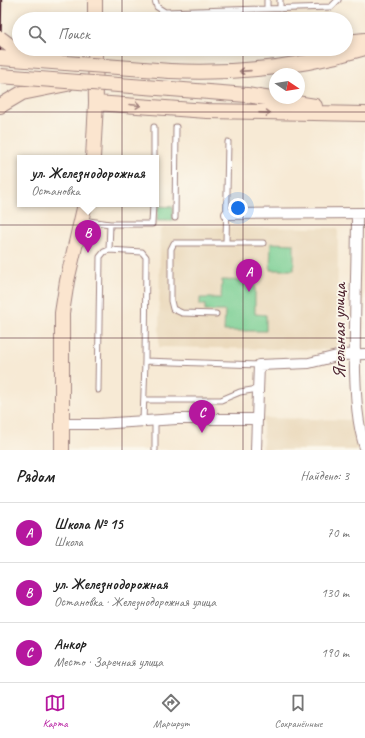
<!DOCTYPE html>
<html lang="ru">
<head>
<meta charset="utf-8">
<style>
	body { margin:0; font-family:Caveat,sans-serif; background:#f2f2f2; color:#222 }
	.compass { position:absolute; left:269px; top:68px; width:36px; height:36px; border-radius:50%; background:#fff; box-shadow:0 2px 10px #0003; rotate:102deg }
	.you { position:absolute; left:238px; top:208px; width:14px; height:14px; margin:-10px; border:3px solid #fff; border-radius:50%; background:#1a73e8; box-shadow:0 0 0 6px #1a73e833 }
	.badge { display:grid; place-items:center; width:26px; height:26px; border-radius:50%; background:#b5179e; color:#fff; font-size:13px; font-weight:700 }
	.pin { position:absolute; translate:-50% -33px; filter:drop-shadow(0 1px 2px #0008) }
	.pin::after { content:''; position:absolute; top:21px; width:14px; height:12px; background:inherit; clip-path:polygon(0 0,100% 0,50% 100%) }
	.popup { position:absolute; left:17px; top:155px; width:142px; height:52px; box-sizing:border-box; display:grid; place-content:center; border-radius:0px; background:#fff; filter:drop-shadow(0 1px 3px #0005); font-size:13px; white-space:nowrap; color:#767676 }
	.popup b { font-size:15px; color:#222 }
	.popup::after { content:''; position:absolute; left:50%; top:100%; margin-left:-8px; border:8px solid transparent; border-top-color:#fff }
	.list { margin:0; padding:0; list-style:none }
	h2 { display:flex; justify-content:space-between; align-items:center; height:52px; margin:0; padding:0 16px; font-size:17px }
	h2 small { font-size:13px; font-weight:400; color:#767676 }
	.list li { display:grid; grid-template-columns:26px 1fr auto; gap:12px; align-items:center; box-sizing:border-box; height:60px; padding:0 16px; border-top:1px solid #e0e0e0 }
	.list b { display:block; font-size:15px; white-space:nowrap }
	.list p { margin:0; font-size:13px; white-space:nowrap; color:#767676 }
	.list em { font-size:13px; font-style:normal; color:#767676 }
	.icon { flex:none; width:22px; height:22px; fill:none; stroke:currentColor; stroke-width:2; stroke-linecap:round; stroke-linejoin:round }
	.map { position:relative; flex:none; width:365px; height:450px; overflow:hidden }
	.search { position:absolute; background:#fff; box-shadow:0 2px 10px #0003; left:12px; right:12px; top:12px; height:44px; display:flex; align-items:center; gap:10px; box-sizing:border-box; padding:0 14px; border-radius:22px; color:#767676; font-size:15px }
	.sheet { height:232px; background:#fff }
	nav { display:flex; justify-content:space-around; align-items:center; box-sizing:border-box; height:56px; border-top:1px solid #e0e0e0; background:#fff; font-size:11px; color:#767676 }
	nav a { display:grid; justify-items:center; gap:2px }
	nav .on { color:#b5179e }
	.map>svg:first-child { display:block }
	.built { fill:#ead8ba }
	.green { fill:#78ce92; stroke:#61765e }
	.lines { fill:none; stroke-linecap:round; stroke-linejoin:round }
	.lane-casing { stroke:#a08480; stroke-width:7 }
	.street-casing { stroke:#a08480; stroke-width:12 }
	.secondary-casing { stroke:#a08480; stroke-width:16 }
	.lane { stroke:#fff; stroke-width:5 }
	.street { stroke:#fff; stroke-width:10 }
	.secondary { stroke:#fbe5cf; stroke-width:14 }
	.rail { stroke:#4a1f2b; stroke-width:2.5 }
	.secondary-bridge-casing { stroke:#a08480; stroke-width:16; stroke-linecap:butt }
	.secondary-bridge { stroke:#fbe5cf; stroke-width:14 }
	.oneway { stroke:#a2827d }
	.grid { fill:none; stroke:#4a1f2b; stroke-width:1; stroke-opacity:0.55 }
	.labels { text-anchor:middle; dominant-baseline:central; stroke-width:3.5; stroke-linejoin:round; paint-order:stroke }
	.street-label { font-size:19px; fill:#4a1f2b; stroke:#fbf7ec }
</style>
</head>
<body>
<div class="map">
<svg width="365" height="450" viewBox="0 0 365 450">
	<rect width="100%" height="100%" fill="#fbf7ec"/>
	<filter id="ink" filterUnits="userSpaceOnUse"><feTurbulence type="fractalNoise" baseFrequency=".025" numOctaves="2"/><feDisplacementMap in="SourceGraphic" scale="8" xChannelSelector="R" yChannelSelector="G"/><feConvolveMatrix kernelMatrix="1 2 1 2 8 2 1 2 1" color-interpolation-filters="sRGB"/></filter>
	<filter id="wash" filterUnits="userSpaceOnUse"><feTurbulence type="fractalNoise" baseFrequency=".012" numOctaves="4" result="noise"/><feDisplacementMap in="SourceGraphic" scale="16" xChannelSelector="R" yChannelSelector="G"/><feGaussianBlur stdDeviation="0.9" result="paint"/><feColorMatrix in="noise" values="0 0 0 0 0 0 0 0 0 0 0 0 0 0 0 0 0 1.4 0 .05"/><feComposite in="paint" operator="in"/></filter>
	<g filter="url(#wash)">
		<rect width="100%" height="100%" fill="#f7ead5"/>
		<path class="built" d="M165 227 338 228 337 350 159 347 160 231Z
			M263 418 353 420 359 450H263Z"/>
		<path class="green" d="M158 206 173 207V221H157Z
			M271 243 294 244V270H270Z
			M222 280 255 281V314L266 315V331H224L225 311H205V305H200V298H221Z"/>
	</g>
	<g filter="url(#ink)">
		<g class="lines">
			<defs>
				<path id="lane" d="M155 0 157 7 165 12 331 7 338 0
					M267 0V9
					M280 0V9
					M154 158V127
					M175 218 176 127
					M82 220 110 224H152L153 204
					M110 224 109 250 142 252 146 257 145 361
					M226 243 228 142
					M216 314 182 313 173 309 171 301V249L174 243H263
					M98 390 100 257 104 252 109 250
					M144 400H221L240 392 258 389
					M143 421 145 361 259 365
					M155 450V420"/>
				<path id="street" d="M227 214 365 213
					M357 214C357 267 354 320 355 372 356 398 357 423 365 448
					M62 424H98L177 419H257L259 365 309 363 341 355 365 354
					M256 450 257 419"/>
				<path id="secondary" d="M95 0V19
					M346 42 365 40
					M170 71C238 74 300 68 365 48
					M171 89 247 95 315 106
					M96 103 207 111 365 114
					M0 106 22 93 67 84
					M93 158 96 103 95 49
					M62 450V313L67 281 85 204"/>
			</defs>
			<use href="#lane" class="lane-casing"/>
			<use href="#street" class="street-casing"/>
			<use href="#secondary" class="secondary-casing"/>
			<use href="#lane" class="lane"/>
			<use href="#street" class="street"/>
			<use href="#secondary" class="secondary"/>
			<path class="rail" d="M0 62 1 0"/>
			<defs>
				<path id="secondary-bridge" d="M0 38 12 47 34 55
					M0 58 170 71
					M0 76 171 89"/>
			</defs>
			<use href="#secondary-bridge" class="secondary-bridge-casing"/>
			<use href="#secondary-bridge" class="secondary-bridge"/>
		</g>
		<defs><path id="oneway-shaft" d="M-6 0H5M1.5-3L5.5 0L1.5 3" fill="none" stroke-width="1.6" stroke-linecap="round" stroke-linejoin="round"/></defs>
		<g class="oneway">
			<use href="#oneway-shaft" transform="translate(245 71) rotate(176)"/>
			<use href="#oneway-shaft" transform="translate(135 105) rotate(5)"/>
			<use href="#oneway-shaft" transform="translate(265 113) rotate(2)"/>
		</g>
	</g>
	<path class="grid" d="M122 0V19M243 0V19M122 49V450M243 49V450M0 112H365M0 225H365M0 338H365"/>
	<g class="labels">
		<g class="street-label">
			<text transform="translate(339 331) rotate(-90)">Ягельная улица</text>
		</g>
	</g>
</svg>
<svg class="compass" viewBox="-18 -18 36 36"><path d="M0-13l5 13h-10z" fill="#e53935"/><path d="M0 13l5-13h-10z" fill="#767676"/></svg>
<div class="you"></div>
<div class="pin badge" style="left:249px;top:292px">A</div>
<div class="pin badge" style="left:88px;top:253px">B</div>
<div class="popup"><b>ул. Железнодорожная</b>Остановка</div>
<div class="pin badge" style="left:202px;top:433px">C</div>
<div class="search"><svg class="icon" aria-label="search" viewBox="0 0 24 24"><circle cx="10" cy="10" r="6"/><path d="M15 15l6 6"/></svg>Поиск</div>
</div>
<section class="sheet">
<h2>Рядом<small>Найдено: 3</small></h2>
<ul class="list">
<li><span class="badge">A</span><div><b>Школа № 15</b><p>Школа</p></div><em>70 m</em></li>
<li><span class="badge">B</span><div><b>ул. Железнодорожная</b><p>Остановка · Железнодорожная улица</p></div><em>130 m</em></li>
<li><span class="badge">C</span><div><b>Анкор</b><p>Место · Заречная улица</p></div><em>190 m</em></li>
</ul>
</section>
<nav>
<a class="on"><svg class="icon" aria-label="map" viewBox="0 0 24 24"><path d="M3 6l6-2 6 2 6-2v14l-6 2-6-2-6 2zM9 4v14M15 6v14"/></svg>Карта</a>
<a><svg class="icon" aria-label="directions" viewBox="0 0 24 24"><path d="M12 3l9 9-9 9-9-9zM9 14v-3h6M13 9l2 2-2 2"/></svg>Маршрут</a>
<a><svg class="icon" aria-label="saved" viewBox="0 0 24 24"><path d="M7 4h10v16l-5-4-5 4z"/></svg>Сохранённые</a>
</nav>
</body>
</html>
